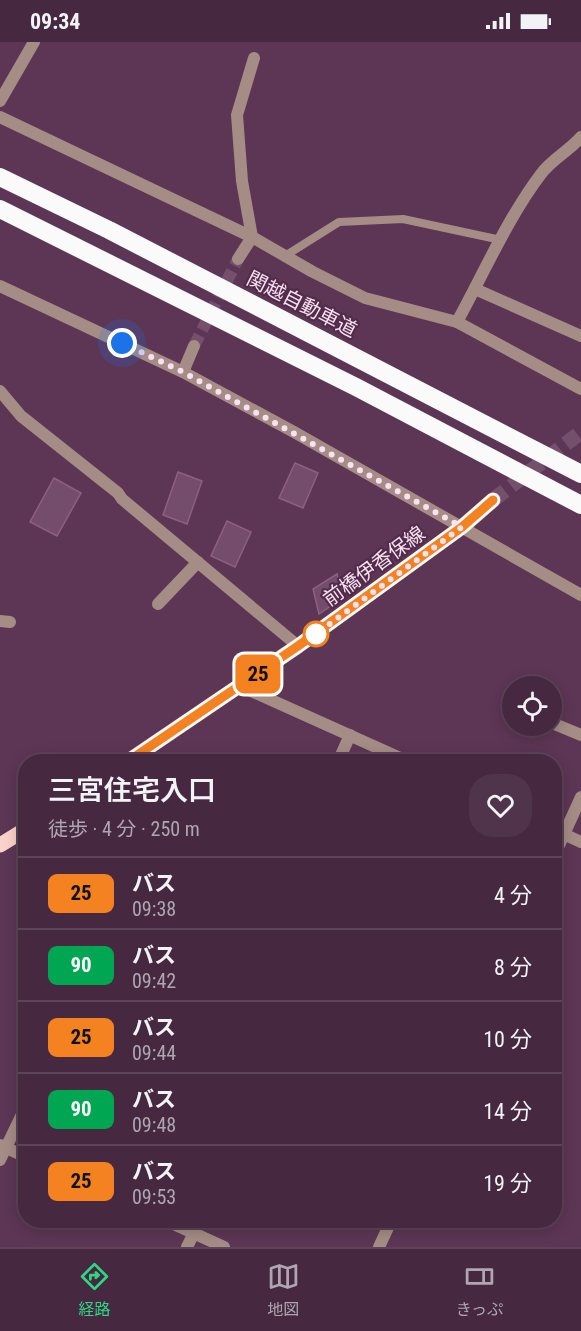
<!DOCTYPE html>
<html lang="ja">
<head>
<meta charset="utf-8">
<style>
	:root { --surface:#462840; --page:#50344b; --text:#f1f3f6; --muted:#b0a6b1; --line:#5e4459; --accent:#2ed883 }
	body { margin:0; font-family:"Roboto Condensed","Noto Sans JP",sans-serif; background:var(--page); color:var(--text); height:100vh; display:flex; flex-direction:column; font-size:22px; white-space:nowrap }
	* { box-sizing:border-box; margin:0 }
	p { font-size:20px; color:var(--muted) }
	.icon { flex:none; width:33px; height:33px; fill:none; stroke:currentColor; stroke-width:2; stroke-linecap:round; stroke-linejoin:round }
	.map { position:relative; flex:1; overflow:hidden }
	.drawer { position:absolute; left:18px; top:712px; width:544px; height:474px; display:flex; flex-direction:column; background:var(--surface); border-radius:24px; box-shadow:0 3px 15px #0003,0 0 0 2px var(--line) }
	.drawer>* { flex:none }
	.badge { padding:0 12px; border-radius:9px; font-size:21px; line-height:39px }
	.tools { position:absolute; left:502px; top:634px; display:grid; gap:12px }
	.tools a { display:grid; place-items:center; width:60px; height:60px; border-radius:50%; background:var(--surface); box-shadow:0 3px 15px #0003,0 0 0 2px var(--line); font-size:30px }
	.you { position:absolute; width:30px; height:30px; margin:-15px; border:4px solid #fff; border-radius:50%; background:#1a73e8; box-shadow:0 0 0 9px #1a73e833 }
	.map>.badge { position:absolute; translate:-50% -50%; box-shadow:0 0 0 3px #fff }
	.round { display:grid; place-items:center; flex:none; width:63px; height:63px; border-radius:24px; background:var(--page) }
	.head { display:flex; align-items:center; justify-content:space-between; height:102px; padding:0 30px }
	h1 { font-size:28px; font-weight:600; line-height:45px }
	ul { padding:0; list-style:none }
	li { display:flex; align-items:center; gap:18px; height:72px; padding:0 30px; border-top:2px solid var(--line) }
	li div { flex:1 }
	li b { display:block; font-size:22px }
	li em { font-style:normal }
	li .badge { min-width:66px; font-weight:700; text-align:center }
	.status { display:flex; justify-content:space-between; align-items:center; height:42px; padding:0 30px; background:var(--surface); direction:ltr }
	.status svg { height:16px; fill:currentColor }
	.tab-bar { display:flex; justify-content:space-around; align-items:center; height:84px; border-top:2px solid var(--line); background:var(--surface); font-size:16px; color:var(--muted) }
	.tab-bar a { display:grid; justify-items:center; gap:3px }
	.tab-bar .active { color:var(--accent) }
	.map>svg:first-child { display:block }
	.building { fill:#754d6c; stroke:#8b6181; stroke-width:1.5 }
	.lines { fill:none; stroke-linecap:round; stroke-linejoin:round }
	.minor-tunnel { stroke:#74506d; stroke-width:12; stroke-dasharray:12 6; stroke-linecap:butt }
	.primary-tunnel { stroke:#74506d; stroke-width:15; stroke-dasharray:15 8; stroke-linecap:butt }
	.service { stroke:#a58c85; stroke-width:8 }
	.minor { stroke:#a58c85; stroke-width:12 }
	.tertiary { stroke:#a58c85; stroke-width:12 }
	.primary { stroke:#fbd2c8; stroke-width:15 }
	.motorway { stroke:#fafafa; stroke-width:18 }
	.line-casing { stroke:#fff; stroke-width:14 }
	.line { stroke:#f58220; stroke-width:9 }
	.walk { stroke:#f9e0f2; stroke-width:6; stroke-dasharray:0 10.8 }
	.stop-dot { fill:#fff; stroke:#f58220; stroke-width:3 }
	.labels { text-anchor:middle; stroke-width:4.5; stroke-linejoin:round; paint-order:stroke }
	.street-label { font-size:20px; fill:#f9e0f2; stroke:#522c4a }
</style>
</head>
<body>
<div class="status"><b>09:34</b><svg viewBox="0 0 49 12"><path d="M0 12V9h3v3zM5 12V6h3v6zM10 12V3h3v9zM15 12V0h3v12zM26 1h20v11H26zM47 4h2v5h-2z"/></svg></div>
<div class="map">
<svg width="581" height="1205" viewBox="0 0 581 1205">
	<rect width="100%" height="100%" fill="#5d3655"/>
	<g class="building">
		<path d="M295,421l23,10 -15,35 -24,-10z"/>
		<path d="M178,430l24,9 -15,43 -24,-9z"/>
		<path d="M54,436l27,15 -24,43 -27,-14z"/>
		<path d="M227,479l24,11 -16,35 -24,-11z"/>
		<path d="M337,532l7,23 -25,17 -6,-25z"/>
	</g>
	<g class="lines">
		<path class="minor-tunnel" d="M194,304l44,-87"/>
		<path class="primary-tunnel" d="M493,458l88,-68"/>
		<path class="service" d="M285,214l54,-34 64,-3 98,21"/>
		<g class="minor">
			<path d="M0,59l34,-59"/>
			<path d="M0,75l252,120 61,35 52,26 92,24 124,67"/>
			<path d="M238,217l14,-22 -10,-56 -5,-66 17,-57"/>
			<path d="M0,244l183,86 111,60 287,163"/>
			<path d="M475,247l106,47"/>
			<path d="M457,280c27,-49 50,-103 84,-148 11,-15 28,-23 40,-37"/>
			<path d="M183,330l11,-26"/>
			<path d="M0,349l21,25 97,77 4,6 176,147"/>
			<path d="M158,562l40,-42"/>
			<path d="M0,579l10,1"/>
			<path d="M240,644l169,76"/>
			<path d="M552,681l29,12"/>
			<path d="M338,720l12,-27"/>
			<path d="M555,788l26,12"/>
			<path d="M555,812l26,-57"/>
			<path d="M0,1118l26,-54"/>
			<path d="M187,1205l7,-14"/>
			<path d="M379,1205l12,-26"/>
		</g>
		<g class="tertiary">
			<path d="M0,1103l26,12"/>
			<path d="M167,1179l57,26"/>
		</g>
		<g class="primary">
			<path d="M127,720l171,-116 164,-119 31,-27"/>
			<path d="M0,803l26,-16"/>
		</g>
		<g class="motorway">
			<path d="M0,135l109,53 472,244"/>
			<path d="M0,167l356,178 225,118"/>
		</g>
	</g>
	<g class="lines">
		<g class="line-casing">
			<path id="line" d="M127,720l171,-116 164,-119 31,-27"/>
		</g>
		<use href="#line" class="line"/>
		<path class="walk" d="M122,301l61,29 279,155 -146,107"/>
	</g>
	<circle class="stop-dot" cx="316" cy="592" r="12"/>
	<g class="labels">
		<g class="street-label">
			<text transform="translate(302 262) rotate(27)" y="7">関越自動車道</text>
			<text transform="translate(374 524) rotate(-36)" y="7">前橋伊香保線</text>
		</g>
	</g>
</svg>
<div class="tools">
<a><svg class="icon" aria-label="locate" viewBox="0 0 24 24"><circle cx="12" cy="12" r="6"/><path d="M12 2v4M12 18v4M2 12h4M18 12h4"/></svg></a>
</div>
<div class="you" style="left:122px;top:301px"></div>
<b class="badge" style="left:258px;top:632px;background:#f58220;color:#111">25</b>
<section class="drawer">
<div class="head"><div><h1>三宮住宅入口</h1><p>徒歩 · 4 分 · 250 m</p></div><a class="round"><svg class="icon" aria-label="heart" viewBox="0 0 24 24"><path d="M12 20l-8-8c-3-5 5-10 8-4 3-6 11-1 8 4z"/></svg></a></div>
<ul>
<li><span class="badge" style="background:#f58220;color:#111">25</span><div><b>バス</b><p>09:38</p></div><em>4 分</em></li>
<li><span class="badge" style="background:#00a651;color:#fff">90</span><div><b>バス</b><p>09:42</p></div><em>8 分</em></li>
<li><span class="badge" style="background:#f58220;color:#111">25</span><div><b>バス</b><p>09:44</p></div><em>10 分</em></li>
<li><span class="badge" style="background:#00a651;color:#fff">90</span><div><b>バス</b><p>09:48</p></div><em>14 分</em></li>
<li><span class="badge" style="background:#f58220;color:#111">25</span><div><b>バス</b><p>09:53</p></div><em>19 分</em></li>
</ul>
</section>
</div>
<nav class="tab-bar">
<a class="active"><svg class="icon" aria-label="directions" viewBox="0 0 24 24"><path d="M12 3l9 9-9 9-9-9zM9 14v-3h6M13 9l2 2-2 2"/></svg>経路</a>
<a><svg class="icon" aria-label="map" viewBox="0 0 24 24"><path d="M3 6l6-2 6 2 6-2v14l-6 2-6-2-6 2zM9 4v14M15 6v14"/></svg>地図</a>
<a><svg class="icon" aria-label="tickets" viewBox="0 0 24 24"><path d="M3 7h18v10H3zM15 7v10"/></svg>きっぷ</a>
</nav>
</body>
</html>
